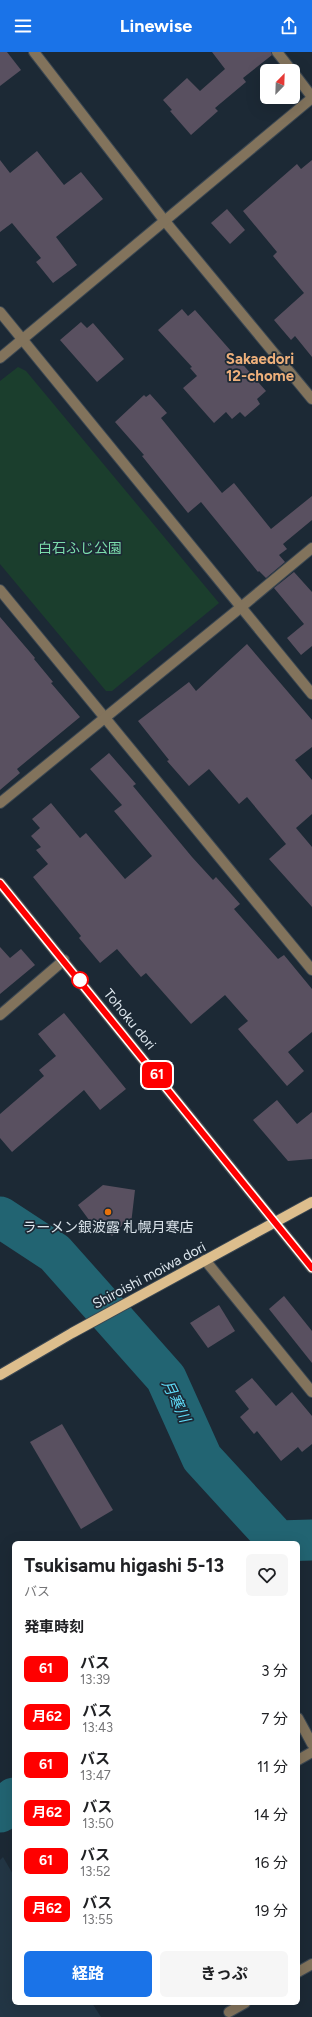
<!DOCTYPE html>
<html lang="ja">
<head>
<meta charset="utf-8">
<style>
	:root { --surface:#fff; --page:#f6f6f6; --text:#202124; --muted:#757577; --accent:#1a73e8 }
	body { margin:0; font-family:Figtree,"Noto Sans JP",sans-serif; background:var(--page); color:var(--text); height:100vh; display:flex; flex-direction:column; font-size:15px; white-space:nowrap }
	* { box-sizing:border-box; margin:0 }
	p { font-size:13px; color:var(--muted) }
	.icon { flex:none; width:22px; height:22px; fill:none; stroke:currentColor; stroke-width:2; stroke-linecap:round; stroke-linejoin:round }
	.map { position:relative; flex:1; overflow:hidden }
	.details { position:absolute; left:12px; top:1489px; width:288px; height:464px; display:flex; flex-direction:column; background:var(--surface); border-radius:6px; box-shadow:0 4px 16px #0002 }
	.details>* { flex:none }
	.badge { padding:0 8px; border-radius:6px; font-size:14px; line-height:26px }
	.needle { width:26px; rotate:23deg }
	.tools { position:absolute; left:260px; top:12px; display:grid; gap:8px }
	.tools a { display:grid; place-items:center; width:40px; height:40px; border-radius:6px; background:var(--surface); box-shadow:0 4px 16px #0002; font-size:20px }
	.map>.badge { position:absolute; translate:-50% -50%; box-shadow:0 0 0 2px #fff }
	h2 { padding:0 12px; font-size:15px; line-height:36px }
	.round { display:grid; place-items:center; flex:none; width:42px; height:42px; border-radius:6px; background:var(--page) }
	.head { display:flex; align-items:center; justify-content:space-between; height:68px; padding:0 12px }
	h1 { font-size:19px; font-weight:700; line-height:30px }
	.cta { display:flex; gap:8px; margin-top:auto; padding:8px 12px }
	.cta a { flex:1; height:46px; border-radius:6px; background:var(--accent); color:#fff; font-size:16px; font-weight:700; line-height:46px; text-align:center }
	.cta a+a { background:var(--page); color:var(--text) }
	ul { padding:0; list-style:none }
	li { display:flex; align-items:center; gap:12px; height:48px; padding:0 12px }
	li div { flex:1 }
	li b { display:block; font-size:15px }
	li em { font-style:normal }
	li .badge { min-width:44px; font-weight:700; text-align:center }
	header { display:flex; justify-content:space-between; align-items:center; height:52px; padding:0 12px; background:var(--accent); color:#fff; font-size:18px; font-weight:700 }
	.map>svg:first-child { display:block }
	.built { fill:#233645 }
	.green { fill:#1b3e2d }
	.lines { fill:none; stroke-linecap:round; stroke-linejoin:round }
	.river { stroke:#226472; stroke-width:41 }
	.building { fill:#595060 }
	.minor-casing { stroke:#3b4752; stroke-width:12 }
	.major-casing { stroke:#3b4752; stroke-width:12 }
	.minor { stroke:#82735c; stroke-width:10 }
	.major { stroke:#ddbe8d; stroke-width:10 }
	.line-casing { stroke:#fff; stroke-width:9 }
	.line { stroke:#f00; stroke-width:6 }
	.stop-dot { fill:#fff; stroke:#f00; stroke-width:2 }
	.food-dot { fill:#e8710a; stroke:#1c2935; stroke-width:1.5 }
	.labels { text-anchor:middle; stroke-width:3.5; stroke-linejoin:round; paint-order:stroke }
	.park-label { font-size:14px; fill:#7bdcab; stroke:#1c2935 }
	.street-label { font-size:14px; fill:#dce5ec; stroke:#1c2935 }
	.poi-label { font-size:14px; fill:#dce5ec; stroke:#1c2935 }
	.neighbourhood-label { font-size:15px; font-weight:bold; fill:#eeb07b; stroke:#1c2935 }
	.water-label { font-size:15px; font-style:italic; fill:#5fdbf7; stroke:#1c2935 }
</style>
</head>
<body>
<header><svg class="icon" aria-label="menu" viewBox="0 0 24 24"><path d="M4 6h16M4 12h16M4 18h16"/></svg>Linewise<svg class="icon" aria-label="share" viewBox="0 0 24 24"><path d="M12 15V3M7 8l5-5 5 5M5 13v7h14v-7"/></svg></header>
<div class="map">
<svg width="312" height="1965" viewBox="0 0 312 1965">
	<rect width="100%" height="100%" fill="#1c2935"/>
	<path class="built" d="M3,1805l11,19v127h78l9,14h-101v-157z"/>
	<path class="green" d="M18,315l8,4 193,232 -107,88h-6l-106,-127v-183z"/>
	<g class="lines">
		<g class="river">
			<path d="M0,1165l55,36 111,125 36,80 76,83 34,-1"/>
			<path d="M0,1760l14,-14"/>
		</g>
	</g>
	<g class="building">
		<path d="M0,0h7l14,18 -21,16z"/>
		<path d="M212,0h59l1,3 -29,23 3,4 -31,26 3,3 -27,24 -21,-24 2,-1 -9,-10 24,-22 13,13 25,-22z"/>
		<path d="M37,99l27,34 17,-13 22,27 -47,38 21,28 -24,18 -17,-21 5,-4 -29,-35 -12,9v-72l10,13z"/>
		<path d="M312,108v197l-17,-21 -4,4 -17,-20 30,-27 -31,-37 4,-4 -34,-41 54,-47 4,5z"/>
		<path d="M227,157l18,21 -15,14 -19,-21z"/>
		<path d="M182,257l6,7 7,-6 71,81 -9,8 3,5 -15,13 -5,-5 -8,7 -6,-7 -12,11 -31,-35 14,-12 -7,-8 2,-1 -34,-37z"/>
		<path d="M81,270l6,6 6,-5 31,36 -27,23 -37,-42z"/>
		<path d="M150,342l17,19 -6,5 61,75 12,-10 37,46 41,-33v24l-29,24 4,5 -8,6 6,7 -19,16 -7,-7 -1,1 -57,-70 -13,11 -46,-57 2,-1 -29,-33 29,-27 2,2z"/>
		<path d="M294,520l18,20v54l-11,9 -14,-17 17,-14 -30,-36z"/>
		<path d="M0,565l35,41 -1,1 19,23 -2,1 29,34 -63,52 3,4 -20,17z"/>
		<path d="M247,592l65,76v27l-17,13 17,20v34l-16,14 16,19v60l-43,-48 17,-15 -39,-47 -8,7 -30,-35 -20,17 -22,-25 2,-1 -31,-39 51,-39 7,9z"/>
		<path d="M109,701l27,31 -3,2 59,71 21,23 3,-3 24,27 -6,5 44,50 6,-4 28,34v43l-24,20 16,19 -17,15 -49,-57 10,-8 -23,-26 -34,29 -45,-51 -5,4 -24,-28 -17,14 -21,-25 2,-2 -48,-59 15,-13 -12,-14 5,-3 -10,-11 9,-8 -8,-9 19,-16 29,35 6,-5 39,46 27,-23 -38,-45 8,-6 -32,-36z"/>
		<path d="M0,895l10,11 11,-9 14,16 -35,29z"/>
		<path d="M64,961l62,76 -26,21 -16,-20 -72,62 -12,-14v-24l44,-38 -5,-6 17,-14 -18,-22z"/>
		<path d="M277,1048l20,24 15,-12v47l-24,2 -35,-41z"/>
		<path d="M103,1133l32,5 -4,34 -7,-1 -12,13 -16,-16 -4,4 -14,-19z"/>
		<path d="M284,1244l28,35v32l-43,-54z"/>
		<path d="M219,1253l16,26 -27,17 -18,-25z"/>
		<path d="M252,1326l24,28 16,-14 20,24v28l-10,8 -4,-5 -17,14 -24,-30 -3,3 -14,-17 9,-8 -14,-18z"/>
		<path d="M62,1372l51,86 -32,19 -51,-87z"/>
	</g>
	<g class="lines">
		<g class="minor-casing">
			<g id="minor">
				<path d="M34,0l130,168 148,179"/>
				<path d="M277,0l15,19"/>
				<path d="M293,20l19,25"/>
				<path d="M0,260l312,382"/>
				<path d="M0,306l312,-260"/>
				<path d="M0,538l312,380"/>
				<path d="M0,751l240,-195 72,-60"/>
				<path d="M0,831l312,385"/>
				<path d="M0,963l64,-55"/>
				<path d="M205,1208l107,132"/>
				<path d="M298,1666l14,26"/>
				<path d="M298,1708l14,-8"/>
				<path d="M298,1920l14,-8"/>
				<path d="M229,1960l16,-9"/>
			</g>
		</g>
		<g class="major-casing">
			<path id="major" d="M0,1323l72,-42 240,-131"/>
		</g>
		<use href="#minor" class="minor"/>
		<use href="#major" class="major"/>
	</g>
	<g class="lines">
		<g class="line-casing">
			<path id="line" d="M0,831l312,385"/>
		</g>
		<use href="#line" class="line"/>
	</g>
	<circle class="stop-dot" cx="80" cy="928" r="8"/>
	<circle class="food-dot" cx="108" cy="1160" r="4"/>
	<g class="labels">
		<g class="park-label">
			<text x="80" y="501">白石ふじ公園</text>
		</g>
		<g class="street-label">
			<text transform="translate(130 967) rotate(51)" y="5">Tohoku dori</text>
			<text transform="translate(149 1223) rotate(-28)" y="5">Shiroishi moiwa dori</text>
		</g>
		<g class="poi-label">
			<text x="108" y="1180">ラーメン銀波露 札幌月寒店</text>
		</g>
		<g class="neighbourhood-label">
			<text x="260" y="312">Sakaedori<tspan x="260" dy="17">12-chome</tspan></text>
		</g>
		<g class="water-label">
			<text transform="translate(176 1349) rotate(64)" y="5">月寒川</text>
		</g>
	</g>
</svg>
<div class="tools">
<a><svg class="needle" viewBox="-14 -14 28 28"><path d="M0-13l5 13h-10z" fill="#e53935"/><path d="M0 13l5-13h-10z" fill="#757577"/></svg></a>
</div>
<b class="badge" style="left:157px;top:1023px;background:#f00;color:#fff">61</b>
<section class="details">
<div class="head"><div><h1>Tsukisamu higashi 5-13</h1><p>バス</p></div><a class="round"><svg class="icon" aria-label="heart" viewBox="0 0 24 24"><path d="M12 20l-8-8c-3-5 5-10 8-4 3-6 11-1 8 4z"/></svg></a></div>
<h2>発車時刻</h2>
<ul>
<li><span class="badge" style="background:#f00;color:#fff">61</span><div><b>バス</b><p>13:39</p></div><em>3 分</em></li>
<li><span class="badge" style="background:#f00;color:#fff">月62</span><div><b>バス</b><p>13:43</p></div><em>7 分</em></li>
<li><span class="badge" style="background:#f00;color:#fff">61</span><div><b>バス</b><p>13:47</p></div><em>11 分</em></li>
<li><span class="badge" style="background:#f00;color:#fff">月62</span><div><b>バス</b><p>13:50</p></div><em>14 分</em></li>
<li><span class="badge" style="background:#f00;color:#fff">61</span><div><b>バス</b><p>13:52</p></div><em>16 分</em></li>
<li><span class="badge" style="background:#f00;color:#fff">月62</span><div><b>バス</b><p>13:55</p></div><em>19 分</em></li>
</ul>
<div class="cta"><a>経路</a><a>きっぷ</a></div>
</section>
</div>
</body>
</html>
